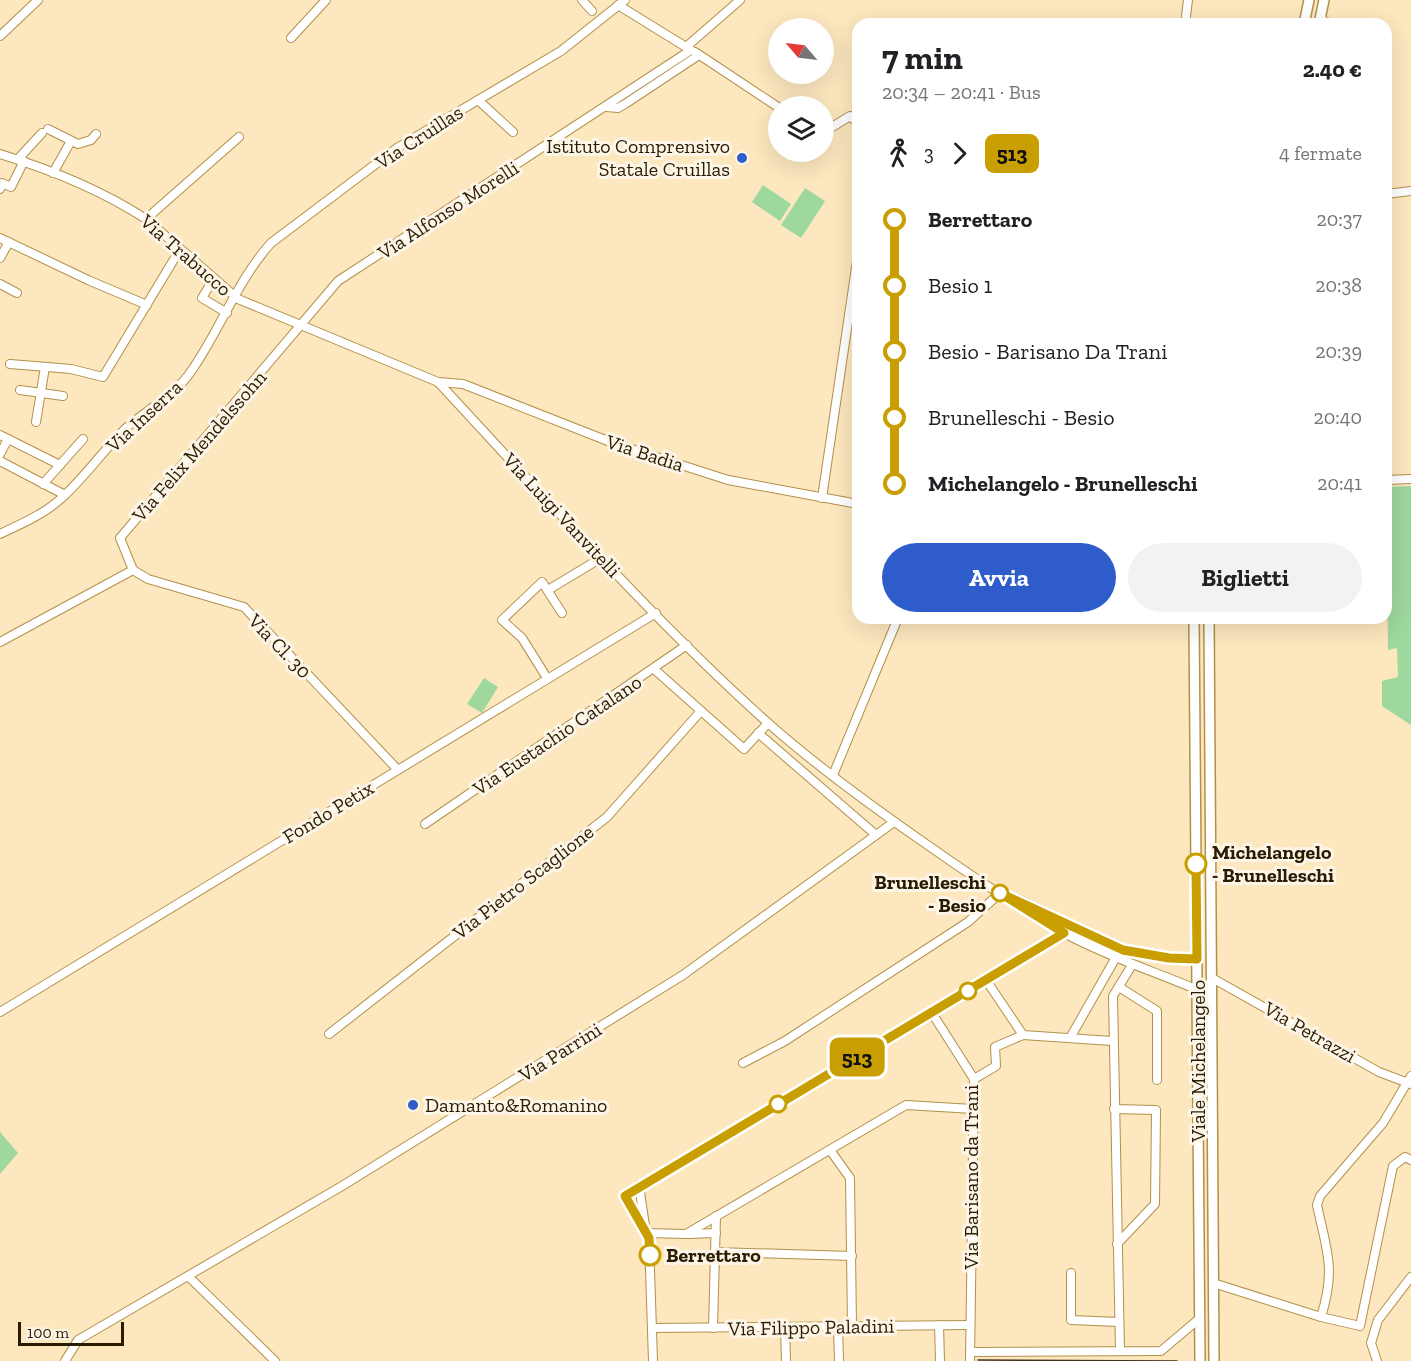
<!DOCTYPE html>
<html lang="it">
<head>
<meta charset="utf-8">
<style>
	:root { --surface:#fff; --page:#f2f2f2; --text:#202124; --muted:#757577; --accent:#2f5ccb }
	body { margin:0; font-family:"Zilla Slab",serif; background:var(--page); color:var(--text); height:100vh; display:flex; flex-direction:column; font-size:22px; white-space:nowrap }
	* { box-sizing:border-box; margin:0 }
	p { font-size:20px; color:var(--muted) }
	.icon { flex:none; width:33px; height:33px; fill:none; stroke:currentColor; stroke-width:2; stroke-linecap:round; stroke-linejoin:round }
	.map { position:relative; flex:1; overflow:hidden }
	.details { position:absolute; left:852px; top:18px; width:540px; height:606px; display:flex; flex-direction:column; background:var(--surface); border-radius:18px; box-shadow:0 6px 24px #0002 }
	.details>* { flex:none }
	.badge { padding:0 12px; border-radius:9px; font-size:21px; line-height:39px }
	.needle { width:39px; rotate:298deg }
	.tools { position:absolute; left:768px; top:18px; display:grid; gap:12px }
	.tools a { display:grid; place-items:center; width:66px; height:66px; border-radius:50%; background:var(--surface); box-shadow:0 6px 24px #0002; font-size:30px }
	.scale { position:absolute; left:18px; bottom:15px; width:106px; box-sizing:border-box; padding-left:6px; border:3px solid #291c00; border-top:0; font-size:16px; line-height:21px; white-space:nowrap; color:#291c00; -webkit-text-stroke:4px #fdf6e8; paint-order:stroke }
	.map>.badge { position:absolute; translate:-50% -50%; box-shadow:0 0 0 3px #fff }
	.legs { display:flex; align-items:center; gap:9px; height:66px; padding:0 30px; font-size:20px }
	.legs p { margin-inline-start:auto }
	.overview { display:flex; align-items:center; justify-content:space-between; height:102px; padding:0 30px }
	h1 { font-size:33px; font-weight:800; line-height:45px }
	.action { display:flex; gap:12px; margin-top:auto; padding:12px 30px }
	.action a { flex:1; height:69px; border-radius:36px; background:var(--accent); color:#fff; font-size:24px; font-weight:800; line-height:69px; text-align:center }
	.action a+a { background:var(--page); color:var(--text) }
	ul { padding:0 30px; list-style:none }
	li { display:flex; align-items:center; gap:21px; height:66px; font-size:22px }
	li i { display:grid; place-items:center; width:9px; height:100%; margin:0 8px; background:currentColor }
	li i::after { content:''; width:15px; height:15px; margin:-8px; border:4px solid; border-radius:50%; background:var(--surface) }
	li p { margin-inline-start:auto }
	li:first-child i { background:linear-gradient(#0000 50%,currentColor 0) }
	li:last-child i { background:linear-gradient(currentColor 50%,#0000 0) }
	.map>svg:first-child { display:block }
	.green { fill:#9ed89d }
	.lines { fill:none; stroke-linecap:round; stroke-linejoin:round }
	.minor-casing { stroke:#b2904a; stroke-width:10 }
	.tertiary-casing { stroke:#b2904a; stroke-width:12 }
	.minor { stroke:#fff; stroke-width:8 }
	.tertiary { stroke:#fff; stroke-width:9 }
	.tram { stroke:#433517; stroke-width:1.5 }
	.line-1-casing { stroke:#fff; stroke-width:14 }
	.line-1 { stroke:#c89e00; stroke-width:9 }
	.poi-dot { fill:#2f5ccb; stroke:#fdf6e8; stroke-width:2 }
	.stop-1-dot { fill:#fff; stroke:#c89e00; stroke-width:3 }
	.labels { text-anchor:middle; stroke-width:6; stroke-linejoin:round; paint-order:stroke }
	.street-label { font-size:20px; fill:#291c00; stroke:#fdf6e8 }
	.poi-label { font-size:20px; fill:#291c00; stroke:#fdf6e8; text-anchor:end }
	.stop-label { font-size:20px; font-weight:bold; fill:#291c00; stroke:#fdf6e8; text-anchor:start }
</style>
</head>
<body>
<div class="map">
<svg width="1411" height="1361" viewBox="0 0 1411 1361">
	<rect width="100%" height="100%" fill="#fce7be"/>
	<g class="green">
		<path d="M763,185l28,19 -11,17 -28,-19z"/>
		<path d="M805,188l20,13 -24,37 -20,-13z"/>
		<path d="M1411,486v239l-29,-19v-25l16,-4 -1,-29 -9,2 -2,-163z"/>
		<path d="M484,678l14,9 -16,26 -15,-9z"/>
		<path d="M0,1132l18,21 -18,21z"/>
	</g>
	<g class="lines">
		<g class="minor-casing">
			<g id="minor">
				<path d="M582,0l10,11"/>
				<path d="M618,5l68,42"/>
				<path d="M1321,19l9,5"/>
				<path d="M1185,24l3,-24"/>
				<path d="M0,36l38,-36"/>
				<path d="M291,38l35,-38"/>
				<path d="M690,49l-4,-2 54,-47"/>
				<path d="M695,52l83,55"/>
				<path d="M478,100l35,32"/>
				<path d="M606,107l12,1 7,-4 74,-49"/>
				<path d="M48,129l30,15 13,-4 5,-6"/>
				<path d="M824,132l26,-16 8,7"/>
				<path d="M0,154c49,15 103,37 146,65l92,80 200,83 25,2 150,59 115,37 130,24"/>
				<path d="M18,159l24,-26"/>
				<path d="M53,173l18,-32"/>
				<path d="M0,189l2,-6 9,4 13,-26"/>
				<path d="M1386,194l25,-3"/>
				<path d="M146,219l93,-82"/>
				<path d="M0,238l88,42 59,25"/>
				<path d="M0,258l9,-16"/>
				<path d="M213,280l-11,18 25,15"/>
				<path d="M0,284l17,9"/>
				<path d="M10,364l61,5 32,8 76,-126"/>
				<path d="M438,382c108,116 212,235 330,341 51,45 106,85 161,123 44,31 90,62 137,88 43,23 87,37 132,56"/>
				<path d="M20,390l43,6"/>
				<path d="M36,422l9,-55"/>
				<path d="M0,435l60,30"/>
				<path d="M0,454l8,-15"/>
				<path d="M0,461l65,34"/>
				<path d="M1386,480l25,-1"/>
				<path d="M43,484l40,-45"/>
				<path d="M822,498l36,-244"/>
				<path d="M0,534c23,-11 47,-21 66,-40 21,-20 38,-44 58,-64 23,-21 51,-34 68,-60 29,-42 45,-89 79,-127l126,-95 164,-97 64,-51"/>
				<path d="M133,570l-13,-32 218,-257 353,-231"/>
				<path d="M133,570l15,9 96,28 154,163"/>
				<path d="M548,590l53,-32"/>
				<path d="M0,642l133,-72"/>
				<path d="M654,669l90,80 24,-26"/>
				<path d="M547,678l-25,-40 -20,-18 40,-38 20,31"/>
				<path d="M758,733l118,102"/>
				<path d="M833,775l65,-157"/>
				<path d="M425,824l262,-179"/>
				<path d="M1018,899l105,51 46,8 28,1"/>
				<path d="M1212,978l167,94 32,12"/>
				<path d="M986,980l37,55 89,6"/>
				<path d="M1119,987l38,24v69"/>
				<path d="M0,1012l656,-399"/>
				<path d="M932,1013l42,66 -4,282"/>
				<path d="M329,1034l278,-217 93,-105"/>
				<path d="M1070,1038l45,-79"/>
				<path d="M743,1063l42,-22 183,-119 32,-29"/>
				<path d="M974,1079l22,-13 -1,-19 28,-12"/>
				<path d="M1114,1109l42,1 -1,94 -38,40"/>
				<path d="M830,1150l20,28 2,148"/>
				<path d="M639,1185l7,48 40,1 220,-129 67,4"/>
				<path d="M688,1234l28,-1"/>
				<path d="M715,1252l137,4"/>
				<path d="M1071,1273v47l48,2"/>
				<path d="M189,1277l86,84"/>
				<path d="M1213,1283l108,34 39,9 33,-160 12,-9 6,3"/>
				<path d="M1321,1317c15,-48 6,-65 -4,-112l3,-9 63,-73 28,-47"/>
				<path d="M939,1325l1,36"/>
				<path d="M785,1327l1,34"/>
				<path d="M838,1327l1,34"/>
				<path d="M652,1328l318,-3"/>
				<path d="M713,1328l3,-112"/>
				<path d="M1120,1351l-7,-355 19,-31"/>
				<path d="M970,1352l191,-1 39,-33"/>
				<path d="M65,1361l13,-21 264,-154 341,-211 211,-153"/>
				<path d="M653,1361l-4,-123 -24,-42 439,-263"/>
				<path d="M1377,1361l-6,-18 7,-23 33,-43"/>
			</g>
		</g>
		<g class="tertiary-casing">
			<g id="tertiary">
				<path d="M1304,24l5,-24"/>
				<path d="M1319,24l5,-24"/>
				<path d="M1194,618l6,743"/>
				<path d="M1209,618l5,743"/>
			</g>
		</g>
		<use href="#minor" class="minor"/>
		<use href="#tertiary" class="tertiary"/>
		<path class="tram" d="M978,1360l199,1"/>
	</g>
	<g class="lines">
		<g class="line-1-casing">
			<path id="line-1" d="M650,1255l-1,-17 -24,-42 439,-263 -64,-40 123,57 46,8 28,1 -1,-95"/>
		</g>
		<use href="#line-1" class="line-1"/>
	</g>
	<g class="poi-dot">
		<circle cx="742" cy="158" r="6"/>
		<circle cx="413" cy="1105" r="6"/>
	</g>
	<g class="stop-1-dot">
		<circle cx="1196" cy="864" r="10"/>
		<circle cx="1000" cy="893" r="8"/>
		<circle cx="968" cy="991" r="8"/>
		<circle cx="778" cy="1104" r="8"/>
		<circle cx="650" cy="1255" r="10"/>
	</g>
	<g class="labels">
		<g class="street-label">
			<text transform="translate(419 137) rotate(-33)" y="7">Via Cruillas</text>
			<text transform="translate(448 210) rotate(-33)" y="7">Via Alfonso Morelli</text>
			<text transform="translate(186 255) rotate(41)" y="7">Via Trabucco</text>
			<text transform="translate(144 416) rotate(-43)" y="7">Via Inserra</text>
			<text transform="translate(199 446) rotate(-49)" y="7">Via Felix Mendelssohn</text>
			<text transform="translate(645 453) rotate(18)" y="7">Via Badia</text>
			<text transform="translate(562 515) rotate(47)" y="7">Via Luigi Vanvitelli</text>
			<text transform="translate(280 646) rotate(46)" y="7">Via Cl. 30</text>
			<text transform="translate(557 735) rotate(-34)" y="7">Via Eustachio Catalano</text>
			<text transform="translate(328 812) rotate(-31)" y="7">Fondo Petix</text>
			<text transform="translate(523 882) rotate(-38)" y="7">Via Pietro Scaglione</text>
			<text transform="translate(1310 1032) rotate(30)" y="7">Via Petrazzi</text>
			<text transform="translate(560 1052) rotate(-32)" y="7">Via Parrini</text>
			<text transform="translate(1198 1061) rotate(-90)" y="7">Viale Michelangelo</text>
			<text transform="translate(971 1177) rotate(-90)" y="7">Via Barisano da Trani</text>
			<text transform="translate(811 1327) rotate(-1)" y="7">Via Filippo Paladini</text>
		</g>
		<g class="poi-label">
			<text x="730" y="153">Istituto Comprensivo<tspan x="730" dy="23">Statale Cruillas</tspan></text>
			<text x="425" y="1112" text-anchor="start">Damanto&amp;Romanino</text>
		</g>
		<g class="stop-label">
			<text x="1212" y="859">Michelangelo<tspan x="1212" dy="23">- Brunelleschi</tspan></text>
			<text x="986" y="889" text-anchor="end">Brunelleschi<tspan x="986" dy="23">- Besio</tspan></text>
			<text x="666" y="1262">Berrettaro</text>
		</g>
	</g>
</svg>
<div class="tools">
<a><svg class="needle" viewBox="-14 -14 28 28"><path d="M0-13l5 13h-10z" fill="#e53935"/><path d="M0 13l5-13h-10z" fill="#757577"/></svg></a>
<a><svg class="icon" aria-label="layers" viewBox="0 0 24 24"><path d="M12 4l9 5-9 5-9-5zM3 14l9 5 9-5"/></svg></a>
</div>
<div class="scale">100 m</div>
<b class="badge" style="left:857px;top:1057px;background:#c89e00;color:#111">513</b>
<section class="details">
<div class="overview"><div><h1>7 min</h1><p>20:34 – 20:41 · Bus</p></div><b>2.40 €</b></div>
<div class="legs"><svg class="icon" aria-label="walk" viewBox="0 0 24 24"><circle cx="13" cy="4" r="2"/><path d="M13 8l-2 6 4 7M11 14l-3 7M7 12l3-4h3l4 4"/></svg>3<svg class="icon" aria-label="forward" viewBox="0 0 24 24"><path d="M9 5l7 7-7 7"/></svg><b class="badge" style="background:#c89e00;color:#111">513</b><p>4 fermate</p></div>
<ul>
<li><i style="color:#c89e00"></i><b>Berrettaro</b><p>20:37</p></li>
<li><i style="color:#c89e00"></i><span>Besio 1</span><p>20:38</p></li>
<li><i style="color:#c89e00"></i><span>Besio - Barisano Da Trani</span><p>20:39</p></li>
<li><i style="color:#c89e00"></i><span>Brunelleschi - Besio</span><p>20:40</p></li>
<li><i style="color:#c89e00"></i><b>Michelangelo - Brunelleschi</b><p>20:41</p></li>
</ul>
<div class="action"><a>Avvia</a><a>Biglietti</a></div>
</section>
</div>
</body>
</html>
